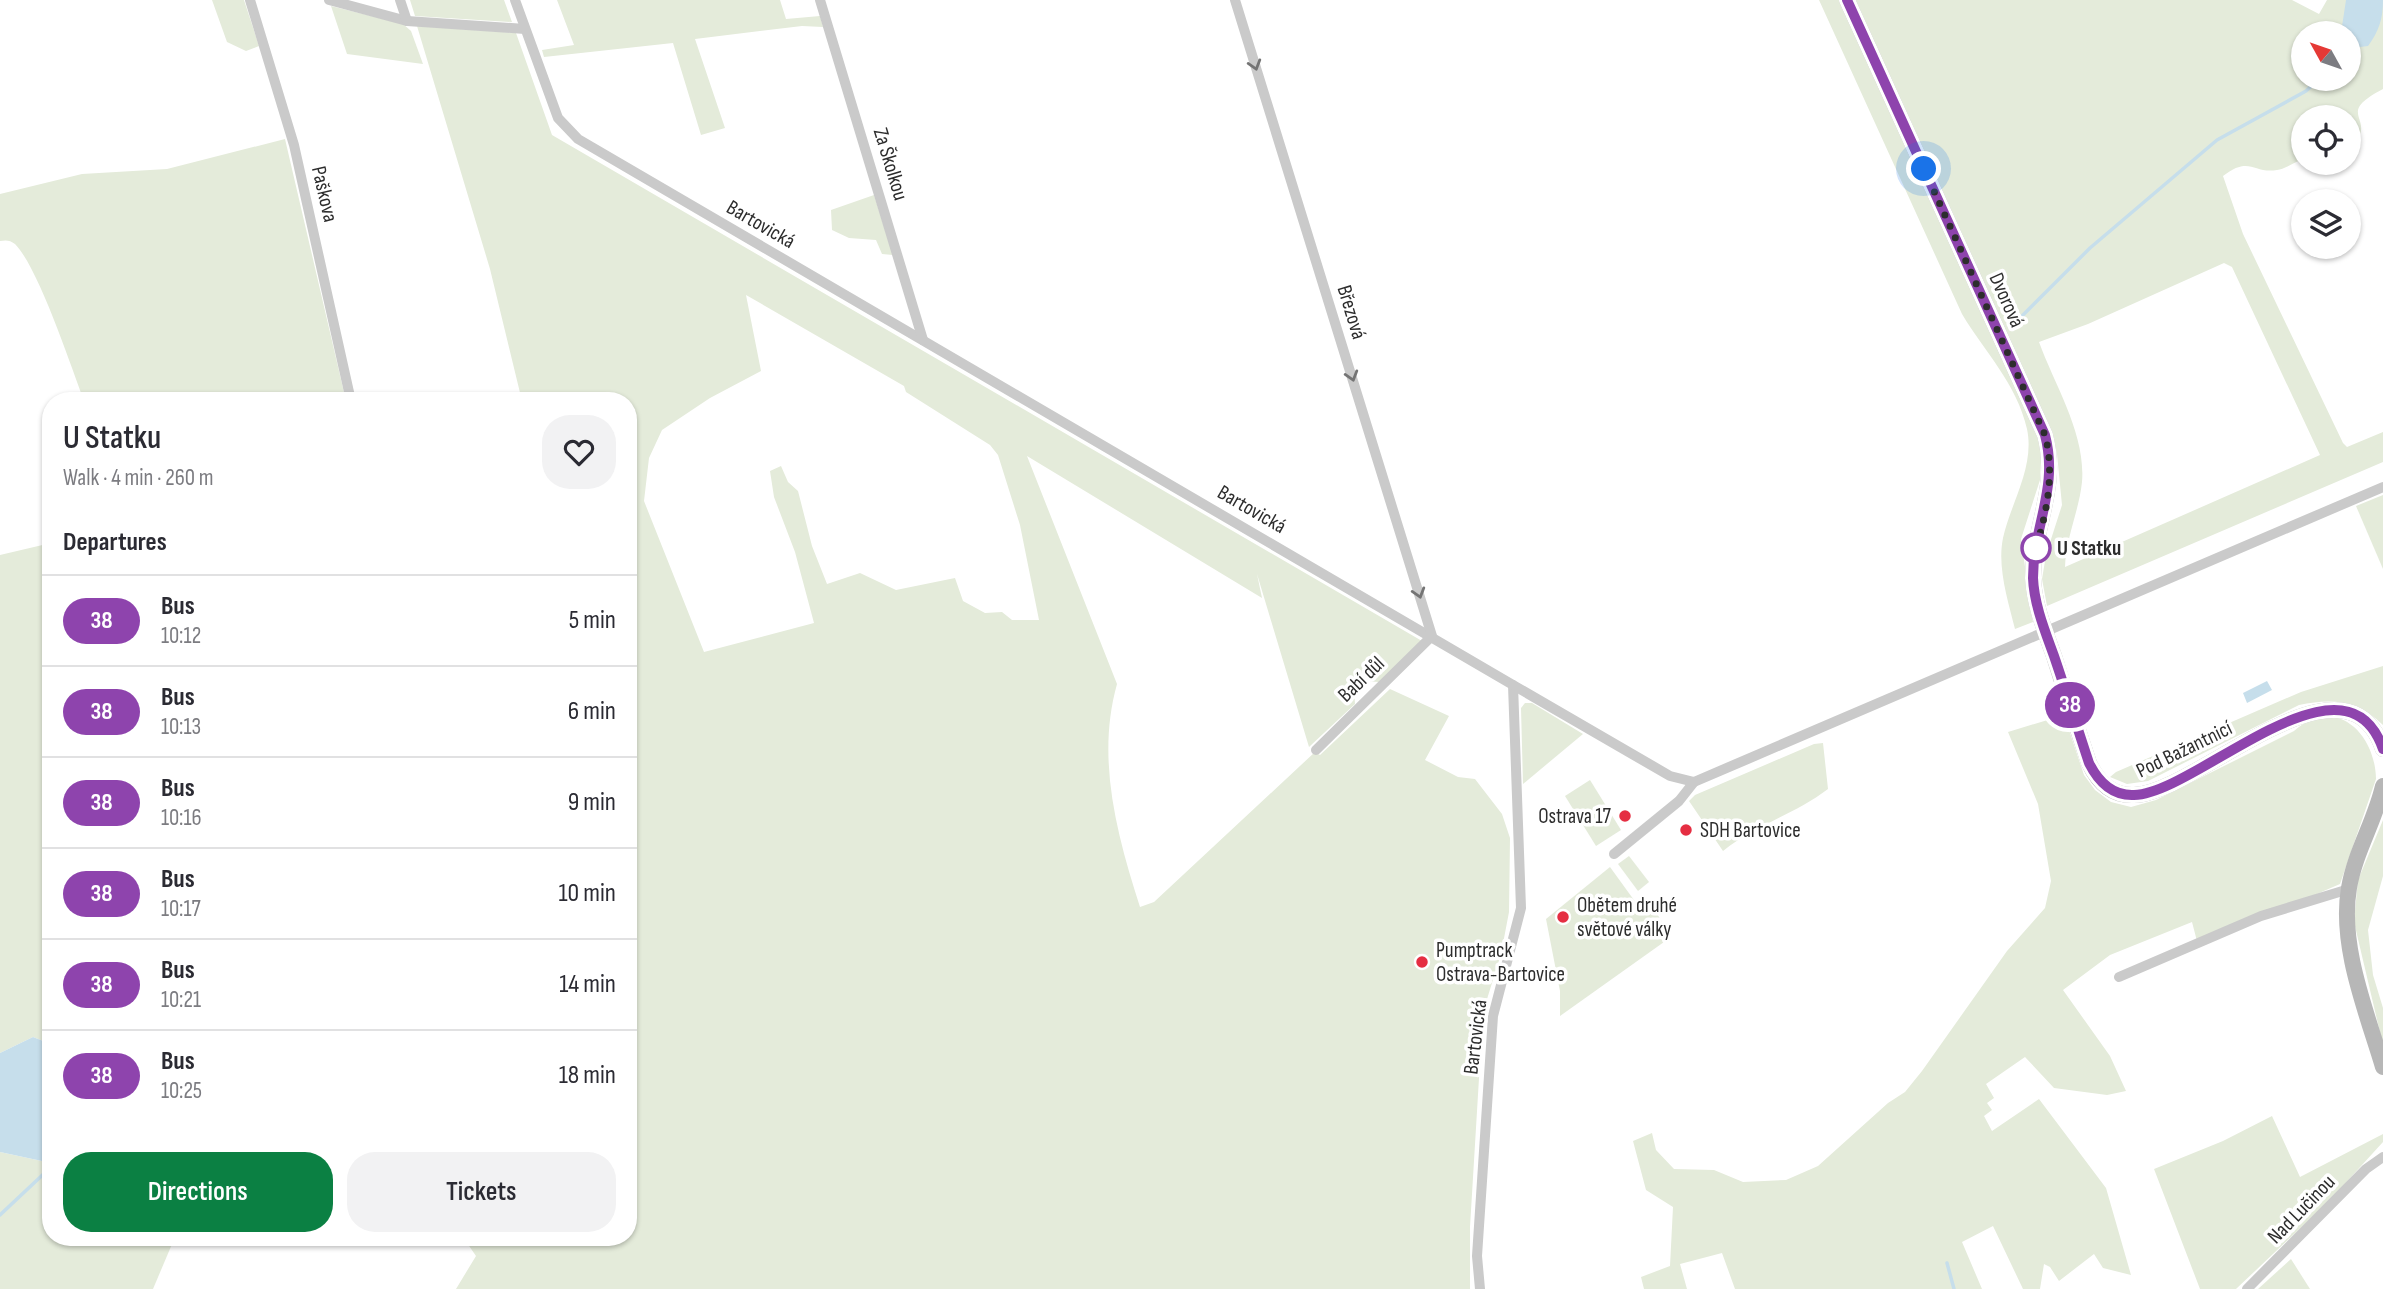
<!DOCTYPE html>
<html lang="en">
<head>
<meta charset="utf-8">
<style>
	:root { --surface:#fff; --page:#f2f2f3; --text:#2b2b33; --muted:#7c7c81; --line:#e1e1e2; --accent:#0b8043 }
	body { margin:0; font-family:"Sofia Sans Condensed",sans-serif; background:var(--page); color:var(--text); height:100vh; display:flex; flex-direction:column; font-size:26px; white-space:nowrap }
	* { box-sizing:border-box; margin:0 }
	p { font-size:23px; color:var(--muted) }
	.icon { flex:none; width:38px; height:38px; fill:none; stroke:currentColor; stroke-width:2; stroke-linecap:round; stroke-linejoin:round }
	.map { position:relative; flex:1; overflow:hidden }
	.sheet { position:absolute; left:42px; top:392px; width:595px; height:854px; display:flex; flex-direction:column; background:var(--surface); border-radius:28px; box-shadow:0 2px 5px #0004 }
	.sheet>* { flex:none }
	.badge { padding:0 14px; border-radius:23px; font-size:24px; line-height:46px }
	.needle { width:46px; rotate:310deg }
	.tools { position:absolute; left:2291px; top:21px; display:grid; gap:14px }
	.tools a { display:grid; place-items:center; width:70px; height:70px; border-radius:50%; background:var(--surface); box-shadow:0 2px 5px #0004; font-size:35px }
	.you { position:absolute; width:35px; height:35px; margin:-18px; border:5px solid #fff; border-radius:50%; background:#1a73e8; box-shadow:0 0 0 10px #1a73e833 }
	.map>.badge { position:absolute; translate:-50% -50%; box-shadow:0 0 0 4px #fff }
	h2 { padding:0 21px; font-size:26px; line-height:63px }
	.round { display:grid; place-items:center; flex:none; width:74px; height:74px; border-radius:28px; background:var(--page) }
	.overview { display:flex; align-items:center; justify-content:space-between; height:119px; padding:0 21px }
	h1 { font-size:33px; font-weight:600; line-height:52px }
	.cta { display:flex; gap:14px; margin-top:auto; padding:14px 21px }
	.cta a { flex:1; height:80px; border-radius:28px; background:var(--accent); color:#fff; font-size:28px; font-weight:600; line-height:80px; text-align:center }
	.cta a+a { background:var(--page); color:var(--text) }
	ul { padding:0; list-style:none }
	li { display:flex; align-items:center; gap:21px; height:91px; padding:0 21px; border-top:2px solid var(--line) }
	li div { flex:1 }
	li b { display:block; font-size:26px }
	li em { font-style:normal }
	li .badge { min-width:77px; font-weight:700; text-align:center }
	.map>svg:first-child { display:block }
	.green { fill:#e4ebda; fill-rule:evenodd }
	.water { fill:#c6deeb }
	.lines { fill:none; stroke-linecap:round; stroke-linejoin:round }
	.stream { stroke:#c6deeb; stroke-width:3.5 }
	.street { stroke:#cacaca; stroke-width:10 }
	.secondary { stroke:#b7b7b7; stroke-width:16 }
	.oneway { stroke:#747474 }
	.line-casing { stroke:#fff; stroke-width:16 }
	.line { stroke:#8e44ad; stroke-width:10 }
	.walk { stroke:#2d2d2d; stroke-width:7; stroke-dasharray:0 12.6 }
	.stop-dot { fill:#fff; stroke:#8e44ad; stroke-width:3.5 }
	.poi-dot { fill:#e52e42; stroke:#fff; stroke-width:2.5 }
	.labels { text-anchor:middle; stroke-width:7; stroke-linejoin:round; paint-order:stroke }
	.street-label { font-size:21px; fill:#2d2d2d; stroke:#fff }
	.stop-label { font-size:21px; font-weight:bold; fill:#2d2d2d; stroke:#fff; text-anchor:start }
	.poi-label { font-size:21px; fill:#2d2d2d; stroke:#fff; text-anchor:start }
</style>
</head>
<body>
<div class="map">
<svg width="2383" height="1289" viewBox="0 0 2383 1289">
	<rect width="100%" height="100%" fill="#fff"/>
	<g class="green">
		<path d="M212,0h32l15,46 -13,5 -19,-9z"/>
		<path d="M410,0h94l8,22 -97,-6z"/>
		<path d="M557,0h223l6,19 34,-3 3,11 -21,-1 -107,13 30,89 -24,7 -28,-92 -129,14 -2,-7 32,-5z"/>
		<path d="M1819,0h21l202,445 -2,35 -19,59 12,83 -18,7c-7,-28 -18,-62 -12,-91 8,-36 32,-71 24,-109 -10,-45 -43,-78 -65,-115z"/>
		<path d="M1855,0h437l27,14 8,-14h56v89c-46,24 -12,27 -25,50l-9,4 -1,-26h-45v42c-8,3 -18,10 -26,11 -24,4 -27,-15 -54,6l20,58 100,209 4,4 36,-15v30l-336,144 -5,-27 4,-24 16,-50 -5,-51 -6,-24zM2303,33h45v46h-45zM2224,263l8,4 88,188 -255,112c1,-30 14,-56 17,-85 4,-48 -27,-96 -43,-140l49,-18z"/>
		<path d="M331,6l72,18 8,7 12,33 -76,-10z"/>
		<path d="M417,26l99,7 36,102 870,506 -43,41 -16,-1 -9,9 1,14 -46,43 -52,-173 5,24 -235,-142 90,228c-21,75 0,151 23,223l14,-5 161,-150 5,3 70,-66 59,27 -24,44 33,17 17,2 27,35 8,24 -1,74 -8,42 -18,58 -13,215v62h-1014l20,-33 -13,-19h165v-836h-106l-32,-132zM746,295l158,91 2,6 84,53 8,10 22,70 19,95h-27l-10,-8 -17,1 -22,-12 -8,-23 -59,12 -36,-17 -33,11 -15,-38 -14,-55 -10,-9 -7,-16 -11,5 4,26 21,55 19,71 -110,29 -60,-151 5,-43 13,-28 48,-32 51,-27z"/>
		<path d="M285,139l61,262h-262c-13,-35 -46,-134 -69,-157 -5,-4 -9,-4 -15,-3v-47l82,-20 85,-5z"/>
		<path d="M874,195l19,60 -11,-1 -6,-14 -27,-2 -17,-8 -1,-20z"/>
		<path d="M2383,495v74l-27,-63z"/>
		<path d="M51,543v501l-18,-7 -33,16v-498z"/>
		<path d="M2383,666v59c-26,-25 -50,-27 -84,-20l-151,76 -21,3 -17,-7 6,-5 185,-80z"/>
		<path d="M1525,703h7l51,31 -60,50 -2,-76z"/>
		<path d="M2064,715l20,60 11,15 16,12 20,5 25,-7 138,-69c40,-36 81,0 82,48l-36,105 -142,61 -6,-23 -82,33 -47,35 47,66 16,35 -19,4 -53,-7 -29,-31 -39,27 8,14 -7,5 5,7 -8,6 8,15 47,-32 67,89 25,87 -28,-7 -9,-14 -35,27 -9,-14 -6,-3 -4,25h-17l-30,-63 -31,16 20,47h-247l-13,-36 -42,11 7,25h-43l-3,-12 29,-11 3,-59 -27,-17 -13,-49 19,-8 4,17 18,19 40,1 29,12 43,-2 32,-14 70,-63 17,-11 17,-21 85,-120 38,-43 6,-27 -13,-77 -30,-72z"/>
		<path d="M1823,743l5,46c-33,25 -72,36 -105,62l-34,-50 6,-6 119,-51z"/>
		<path d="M1590,780l31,50 -25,16 -31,-50z"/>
		<path d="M2383,820v56l-15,54 5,45 10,33v37l-29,-123 4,-42z"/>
		<path d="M1629,856l20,26 -11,9 -20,-27z"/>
		<path d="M1610,867l29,40 11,-5 21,35 -111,79v-25l-14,-72z"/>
		<path d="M2272,1116l28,61 83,-43v8l-53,58 -94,89h-36l-46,-120 69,-28z"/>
		<path d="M0,1152l51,11v74h124l-22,52h-153z"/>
		<path d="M2291,1259l19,30h-52z"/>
	</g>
	<g class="water">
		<path d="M2346,0h37c0,19 -4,31 -15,46l-16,2 -3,-2 -1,-13h-7z"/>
		<path d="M2267,681l5,9 -25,13 -4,-10z"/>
		<path d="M33,1037l18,7v119l-51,-11v-99z"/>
	</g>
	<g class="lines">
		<g class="stream">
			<path d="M2015,323l75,-75 127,-108 89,-49 13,-12"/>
			<path d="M0,1215l51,-48"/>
			<path d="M1947,1263l7,26"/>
		</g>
		<g class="street">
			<path d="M250,0l44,145 57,256"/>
			<path d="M329,0l78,21 118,8"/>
			<path d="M400,0l7,21"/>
			<path d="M515,0l43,118 20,21 935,546 8,223 -28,108 -16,240 3,33"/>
			<path d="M820,0l103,340"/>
			<path d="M1235,0l197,636 -116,114"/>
			<path d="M1513,685l157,91 24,6 689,-295"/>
			<path d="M1614,854l65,-53 15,-19"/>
			<path d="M2119,977l142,-61 88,-27"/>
			<path d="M2247,1289l119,-120 17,-12"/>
		</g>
		<g class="secondary">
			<path d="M1847,0l198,435c14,53 -12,91 -12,143 1,26 12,53 21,78 11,35 23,71 35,107 9,19 23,33 45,32 62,-1 211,-155 249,-46"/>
			<path d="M2383,786c-8,35 -28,66 -34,102 -10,58 18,125 34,179"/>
		</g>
	</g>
	<defs><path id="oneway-chevron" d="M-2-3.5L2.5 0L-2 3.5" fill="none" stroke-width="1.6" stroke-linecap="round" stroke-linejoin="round" transform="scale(1.75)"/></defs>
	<g class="oneway">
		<use href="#oneway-chevron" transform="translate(1255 65) rotate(73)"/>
		<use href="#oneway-chevron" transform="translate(1352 376) rotate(73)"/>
		<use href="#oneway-chevron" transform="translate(1419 593) rotate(73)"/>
	</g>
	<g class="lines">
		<g class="line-casing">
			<path id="line" d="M1847,0l198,435c14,53 -12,91 -12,143 1,26 12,53 21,78 12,35 23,71 35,107 9,18 23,33 45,32 62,-1 211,-155 249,-46"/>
		</g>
		<use href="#line" class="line"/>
		<path class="walk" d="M1924,169l121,266c10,38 2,76 -9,113"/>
	</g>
	<circle class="stop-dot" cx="2036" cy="548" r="14"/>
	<g class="poi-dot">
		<circle cx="1625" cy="816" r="7"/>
		<circle cx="1686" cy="830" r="7"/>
		<circle cx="1563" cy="917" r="7"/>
		<circle cx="1422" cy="962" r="7"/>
	</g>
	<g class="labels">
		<g class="street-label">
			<text transform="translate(891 164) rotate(73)" y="7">Za Školkou</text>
			<text transform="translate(325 194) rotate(77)" y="7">Paškova</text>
			<text transform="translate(761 224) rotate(30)" y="7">Bartovická</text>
			<text transform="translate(2007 300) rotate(66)" y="7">Dvorová</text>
			<text transform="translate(1352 312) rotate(73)" y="7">Březová</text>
			<text transform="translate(1252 509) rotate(30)" y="7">Bartovická</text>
			<text transform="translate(1361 679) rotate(-44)" y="7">Babí důl</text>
			<text transform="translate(2184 749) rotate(-26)" y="7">Pod Bažantnicí</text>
			<text transform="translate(1475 1037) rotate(-83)" y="7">Bartovická</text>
			<text transform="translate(2301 1209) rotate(-46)" y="7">Nad Lučinou</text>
		</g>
		<g class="stop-label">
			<text x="2057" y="555">U Statku</text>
		</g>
		<g class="poi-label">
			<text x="1611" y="823" text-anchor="end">Ostrava 17</text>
			<text x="1700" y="837">SDH Bartovice</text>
			<text x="1577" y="912">Obětem druhé<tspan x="1577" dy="24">světové války</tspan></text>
			<text x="1436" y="957">Pumptrack<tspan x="1436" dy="24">Ostrava-Bartovice</tspan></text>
		</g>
	</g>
</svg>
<div class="tools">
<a><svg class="needle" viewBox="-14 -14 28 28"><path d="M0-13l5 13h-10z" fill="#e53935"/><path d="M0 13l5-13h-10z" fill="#7c7c81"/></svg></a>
<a><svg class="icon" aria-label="locate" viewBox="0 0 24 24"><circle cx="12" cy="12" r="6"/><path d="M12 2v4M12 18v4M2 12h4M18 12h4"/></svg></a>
<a><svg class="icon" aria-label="layers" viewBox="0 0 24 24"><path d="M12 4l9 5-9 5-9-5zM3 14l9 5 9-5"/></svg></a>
</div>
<div class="you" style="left:1924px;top:169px"></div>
<b class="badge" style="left:2070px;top:705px;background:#8e44ad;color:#fff">38</b>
<section class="sheet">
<div class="overview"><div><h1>U Statku</h1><p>Walk · 4 min · 260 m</p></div><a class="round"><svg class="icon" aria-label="heart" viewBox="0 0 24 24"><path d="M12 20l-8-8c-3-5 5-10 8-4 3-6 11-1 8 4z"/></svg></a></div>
<h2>Departures</h2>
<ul>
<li><span class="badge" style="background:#8e44ad;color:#fff">38</span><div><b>Bus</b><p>10:12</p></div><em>5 min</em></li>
<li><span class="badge" style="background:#8e44ad;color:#fff">38</span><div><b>Bus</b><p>10:13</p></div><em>6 min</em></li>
<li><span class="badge" style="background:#8e44ad;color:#fff">38</span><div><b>Bus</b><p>10:16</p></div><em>9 min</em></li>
<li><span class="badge" style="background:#8e44ad;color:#fff">38</span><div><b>Bus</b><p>10:17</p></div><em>10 min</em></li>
<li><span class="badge" style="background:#8e44ad;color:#fff">38</span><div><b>Bus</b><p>10:21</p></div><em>14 min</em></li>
<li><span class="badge" style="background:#8e44ad;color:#fff">38</span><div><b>Bus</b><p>10:25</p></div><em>18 min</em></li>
</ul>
<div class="cta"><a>Directions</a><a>Tickets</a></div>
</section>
</div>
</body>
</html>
